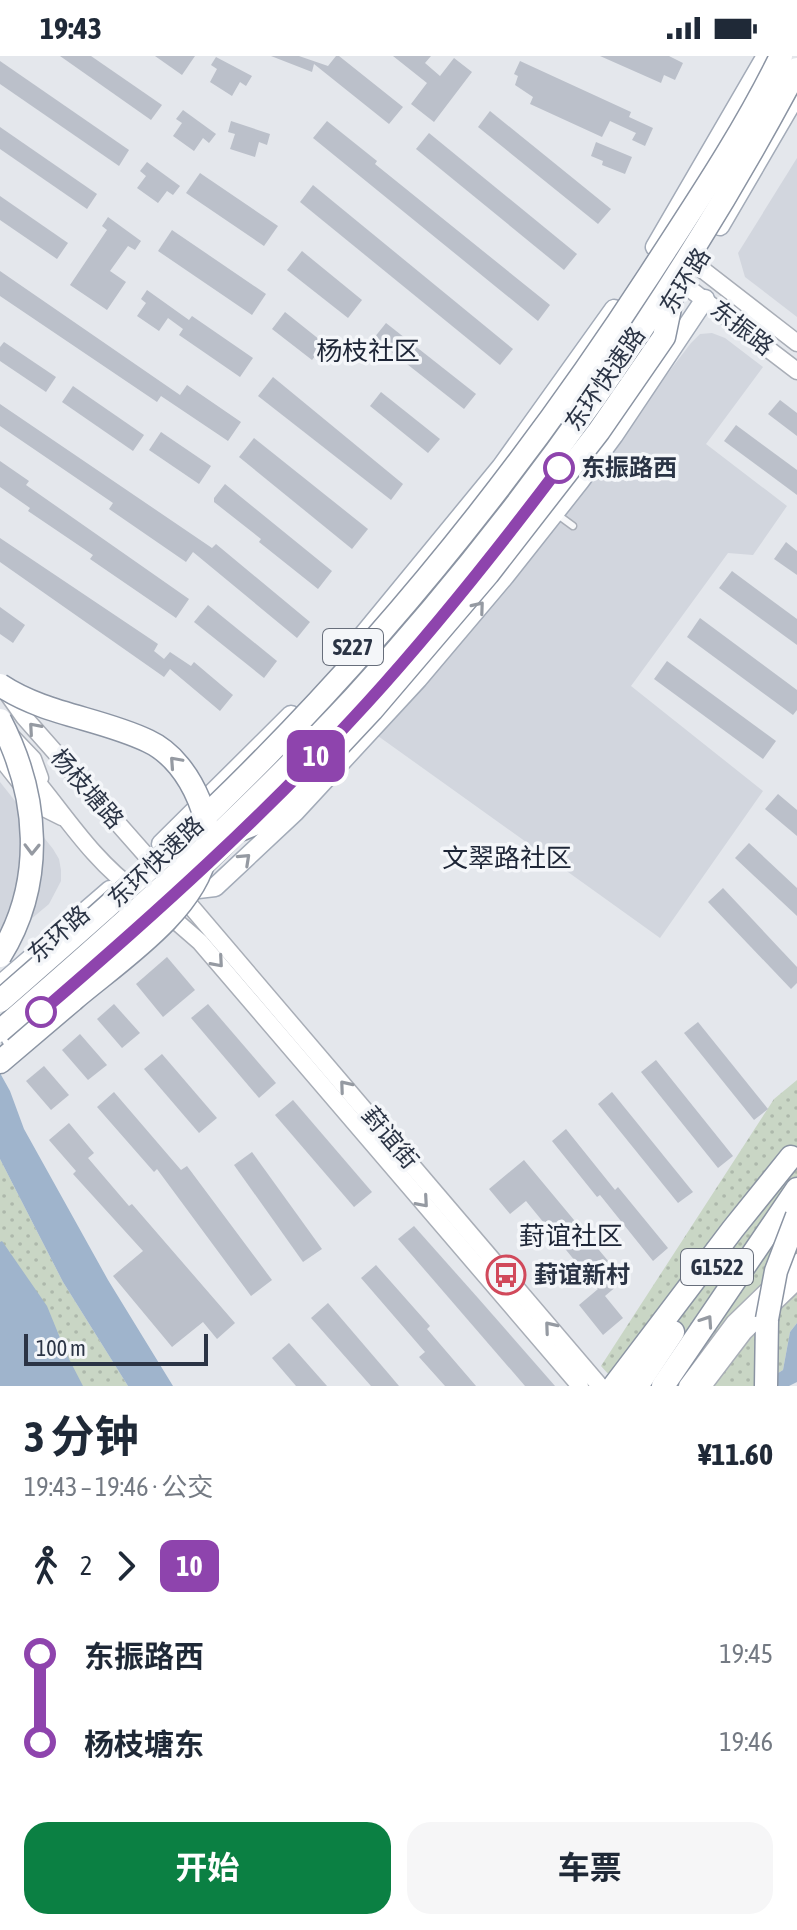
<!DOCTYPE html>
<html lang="zh">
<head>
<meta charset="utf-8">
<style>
	:root { --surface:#fff; --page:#f6f6f7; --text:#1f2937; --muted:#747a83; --accent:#0b8043 }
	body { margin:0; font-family:"Asap Condensed","Noto Sans SC",sans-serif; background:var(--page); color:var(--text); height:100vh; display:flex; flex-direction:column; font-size:30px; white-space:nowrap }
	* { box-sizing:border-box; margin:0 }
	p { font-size:26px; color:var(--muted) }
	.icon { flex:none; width:44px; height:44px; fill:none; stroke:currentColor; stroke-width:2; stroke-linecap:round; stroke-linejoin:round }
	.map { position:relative; height:1330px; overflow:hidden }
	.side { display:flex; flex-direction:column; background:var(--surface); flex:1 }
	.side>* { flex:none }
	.badge { padding:0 16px; border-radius:12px; font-size:28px; line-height:52px }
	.scale { position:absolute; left:24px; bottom:20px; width:184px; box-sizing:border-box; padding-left:8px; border:4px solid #2b3445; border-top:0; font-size:22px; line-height:28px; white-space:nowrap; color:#2b3445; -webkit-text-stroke:6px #f4f6f9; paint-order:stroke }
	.map>.badge { position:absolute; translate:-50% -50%; box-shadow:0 0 0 4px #fff }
	.legs { display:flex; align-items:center; gap:12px; height:88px; padding:0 24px; font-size:26px }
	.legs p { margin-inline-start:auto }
	.headline { display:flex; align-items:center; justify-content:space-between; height:136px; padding:0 24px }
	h1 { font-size:44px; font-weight:700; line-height:60px }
	.button { display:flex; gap:16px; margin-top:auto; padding:16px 24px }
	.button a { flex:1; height:92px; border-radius:24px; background:var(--accent); color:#fff; font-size:32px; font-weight:700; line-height:92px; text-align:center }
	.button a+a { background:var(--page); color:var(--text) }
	ul { padding:0 24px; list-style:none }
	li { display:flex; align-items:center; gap:28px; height:88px; font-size:30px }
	li i { display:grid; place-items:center; width:12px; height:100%; margin:0 10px; background:currentColor }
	li i::after { content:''; width:20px; height:20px; margin:-10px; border:6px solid; border-radius:50%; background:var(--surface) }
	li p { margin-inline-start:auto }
	li:first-child i { background:linear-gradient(#0000 50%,currentColor 0) }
	li:last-child i { background:linear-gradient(currentColor 50%,#0000 0) }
	.status { display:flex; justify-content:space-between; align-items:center; height:56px; padding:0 40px; background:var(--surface); direction:ltr }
	.status svg { height:22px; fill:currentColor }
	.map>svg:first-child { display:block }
	.built { fill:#d2d6de }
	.green { fill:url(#green-dots) }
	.water { fill:#9fb4cc }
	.building { fill:#bbc0ca }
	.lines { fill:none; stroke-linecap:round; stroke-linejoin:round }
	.lane-casing { stroke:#a9aeb7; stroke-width:9 }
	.secondary-casing { stroke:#a9aeb7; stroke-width:19 }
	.primary-casing { stroke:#a3abb8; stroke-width:21 }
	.highway-casing { stroke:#8b94a3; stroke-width:25 }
	.lane { stroke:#f7f8fa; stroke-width:6 }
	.secondary { stroke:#fff; stroke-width:16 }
	.primary { stroke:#fff; stroke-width:18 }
	.highway { stroke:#fff; stroke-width:22 }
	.highway-bridge-casing { stroke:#8b94a3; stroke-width:25; stroke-linecap:butt }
	.highway-bridge { stroke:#fff; stroke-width:22 }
	.oneway { stroke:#959aa2 }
	.line-1-casing { stroke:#fff; stroke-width:18 }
	.line-1 { stroke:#8e44ad; stroke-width:12 }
	.stop-1-dot { fill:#fff; stroke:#8e44ad; stroke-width:4 }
	.labels { text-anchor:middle; stroke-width:7; stroke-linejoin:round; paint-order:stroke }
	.shield { fill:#f4f6f9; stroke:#676e7b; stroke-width:2 }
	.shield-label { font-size:22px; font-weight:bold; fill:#2b3445 }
	.street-label { font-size:24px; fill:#2b3445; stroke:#f4f6f9 }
	.stop-label { font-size:24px; font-weight:bold; fill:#2b3445; stroke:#f4f6f9; text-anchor:start }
	.poi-label { font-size:24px; font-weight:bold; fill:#2b3445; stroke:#f4f6f9; text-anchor:start }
	.neighbourhood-label { font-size:26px; fill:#1d2536; stroke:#f4f6f9 }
</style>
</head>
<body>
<div class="status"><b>19:43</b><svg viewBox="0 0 49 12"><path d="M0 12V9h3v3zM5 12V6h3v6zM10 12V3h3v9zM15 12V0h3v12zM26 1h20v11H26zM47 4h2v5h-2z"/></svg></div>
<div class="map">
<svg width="797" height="1330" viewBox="0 0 797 1330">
	<defs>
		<pattern id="green-dots" width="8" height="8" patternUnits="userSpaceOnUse" patternTransform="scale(2)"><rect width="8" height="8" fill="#c9d6c5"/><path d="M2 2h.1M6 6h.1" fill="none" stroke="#adb8ab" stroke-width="1.8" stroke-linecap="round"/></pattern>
	</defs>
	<rect width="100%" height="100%" fill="#e4e7ec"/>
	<g class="built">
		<path d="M797,102v159l-52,-40 -7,-24z"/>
		<path d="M712,277l13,5 38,29 -57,77 81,62 -34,49 -25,-2 -97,133 132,105 -103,147 -282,-202 75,-83 238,-310 9,-9z"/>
		<path d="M0,726l53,67 6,10 2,11v11l-12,23 -49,41z"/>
	</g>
	<g class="green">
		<path d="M797,1024v243l-7,9 -7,38 -26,16h-138l-18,-20 173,-267z"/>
		<path d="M0,1103l63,123 65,104h-128z"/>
	</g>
	<g class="water">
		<path d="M0,1017l10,18 14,38 84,151 65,106h-45l-65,-104 -63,-123z"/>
		<path d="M2,1185l45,65 20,49 16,31h-83v-144z"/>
		<path d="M797,1267v59l-8,4h-32l26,-16 7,-38z"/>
	</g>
	<g class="building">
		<path d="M60,0h31l71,49 -11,15z"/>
		<path d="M155,0h40l-13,19z"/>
		<path d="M271,0h28l29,10 8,-10h3l64,51 -14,17 -75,-60 -2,8z"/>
		<path d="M393,0h38l-6,7 15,13 14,-18 18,14 -38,50 -23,-18 16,-21z"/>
		<path d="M600,0h69l14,7 -8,17 -11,-5 -3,8z"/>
		<path d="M216,1l36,19 -6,10 -6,-4 -8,14 -22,-14 7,-13 -6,-4z"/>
		<path d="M0,5l129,89 -10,16 -119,-82z"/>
		<path d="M520,5l111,51 -2,5 24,11 -8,18 -13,-6 4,-7 -26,-12 -8,16 -72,-33 3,-7 -18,-12 3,-9 -4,-2z"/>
		<path d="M183,54l33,24 -7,9 -6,-5 -9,13 -21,-15 9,-13 -6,-4z"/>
		<path d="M490,55l121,98 -13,15 -120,-97z"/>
		<path d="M231,65l39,13 -3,11 -8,-3 -4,15 -25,-8 5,-15 -7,-2z"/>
		<path d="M327,65l50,40 -2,3 175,141 -12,16 -225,-183z"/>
		<path d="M0,71l97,67 -10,15 -87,-60z"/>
		<path d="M429,77l148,121 -13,16 -148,-121z"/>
		<path d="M596,86l36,15 -7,17 -23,-9 1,-4 -12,-5z"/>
		<path d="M147,106l33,24 -7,9 -6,-4 -9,12 -21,-15 9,-12 -6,-5z"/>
		<path d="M200,117l78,53 -14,20 -78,-53z"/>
		<path d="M313,129l200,164 -13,16 -200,-163z"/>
		<path d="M0,140l68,47 -11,16 -57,-39z"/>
		<path d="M108,161l33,24 -6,9 -7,-4 -18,25 16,11 -19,28 -37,-25 37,-55 -5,-4z"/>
		<path d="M172,174l94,64 -14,21 -94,-64z"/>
		<path d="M302,195l60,49 -14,18 -61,-48z"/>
		<path d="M0,215l180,124 7,-10 54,37 -13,19 -67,-45 -4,6 -157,-106z"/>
		<path d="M147,234l42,30 3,-4 61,42 -13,19 -61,-42 4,-6 -15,-11 -9,13 -22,-15 9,-13 -5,-4z"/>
		<path d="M285,256l40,32 -13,16 -40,-31z"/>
		<path d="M386,267l90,71 -12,15 -90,-71z"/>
		<path d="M4,286l52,35 -10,15 -46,-31v-14z"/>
		<path d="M273,321l130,107 -12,16 -133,-104z"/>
		<path d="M73,330l71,49 -11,16 -71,-49z"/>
		<path d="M381,336l59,47 -12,14 -58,-47z"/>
		<path d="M780,344l17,13v23l-29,-22z"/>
		<path d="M0,348l212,144 4,-4 94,78 -13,16 -104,-86 -7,10 -77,-53 4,-6 -113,-77z"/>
		<path d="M736,369l61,45v25l-73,-54z"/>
		<path d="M161,376l50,34 -12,18 -50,-34z"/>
		<path d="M254,382l114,91 -16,20 -113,-92z"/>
		<path d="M0,405l29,20 -3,4 163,114 -13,19 -86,-59 3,-4 -65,-44 2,-3 -30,-21z"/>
		<path d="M225,428l107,87 -14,18 -59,-47 2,-3 -47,-37v-4z"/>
		<path d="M0,482l158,106 -4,7 10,8 6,-7 21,14 3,-4 39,33 -13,16 -50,-42 -6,8 -164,-115z"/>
		<path d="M786,486l11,9v24l-23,-16z"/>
		<path d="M732,515l65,48v26l-78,-57z"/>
		<path d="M208,549l69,56 -13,17 -70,-56z"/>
		<path d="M0,551l25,18 -12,18 -13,-9z"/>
		<path d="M700,562l97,72v20l-4,5 -106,-78z"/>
		<path d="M667,605l109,80 -13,18 -109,-80z"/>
		<path d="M778,738l19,16v26l-32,-27z"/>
		<path d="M749,787l48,45v28l-62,-58z"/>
		<path d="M723,832l74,79v16l-6,6 -83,-87z"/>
		<path d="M167,901l28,33 -32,27 -27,-33z"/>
		<path d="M114,948l26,29 -18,15 -25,-29z"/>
		<path d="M208,948l68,79 -17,15 -68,-80z"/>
		<path d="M698,966l70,87 -14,11 -70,-87z"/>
		<path d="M80,978l27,31 -19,15 -26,-30z"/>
		<path d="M162,998l55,64 -18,15 -55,-64z"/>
		<path d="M656,1004l77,96 -15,12 -77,-96z"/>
		<path d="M44,1010l25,29 -18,15 -25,-29z"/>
		<path d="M114,1036l67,78 6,-4 85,114 -21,16 -94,-127 -3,3 -57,-65z"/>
		<path d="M612,1036l81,100 -15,11 -80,-99z"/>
		<path d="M293,1044l79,92 -18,15 -79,-92z"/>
		<path d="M69,1067l25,30 -6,5 41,48 3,-2 103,119 -18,16 -14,-17 -31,25 -59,-71 30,-25 -70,-77 3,-3 -27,-31z"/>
		<path d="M566,1073l49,61 3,-3 50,61 -15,13 -53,-66 -3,2 -45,-56z"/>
		<path d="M252,1096l70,97 -19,13 -69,-97z"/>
		<path d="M524,1104l100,120 -19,16 18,22 -20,17 -24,-30 19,-16 -72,-88 -16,13 -21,-25z"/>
		<path d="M414,1170l64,72 77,88h-30l-127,-147z"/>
		<path d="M376,1209l54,61 -3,3 49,57h-31l-26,-29 6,-5 -64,-74z"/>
		<path d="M328,1247l60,70 11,13h-28l-60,-68z"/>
		<path d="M289,1287l38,43h-31l-24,-28z"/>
	</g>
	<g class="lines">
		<g class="lane-casing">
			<path id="lane" d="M558,459l15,11"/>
		</g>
		<g class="secondary-casing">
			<g id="secondary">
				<path d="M681,197l116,90"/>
				<path d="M669,217l128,98"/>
				<path d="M5,634l19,27 135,153"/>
				<path d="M11,680l22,23 7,19"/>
				<path d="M0,701l38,48 24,12"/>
				<path d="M21,707c38,42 68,95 115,128"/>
				<path d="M177,834l423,496"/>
				<path d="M162,853l38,33 380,444"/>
				<path d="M687,1330l47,-63 63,-61"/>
				<path d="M703,1330l41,-54 53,-51"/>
			</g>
		</g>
		<g class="primary-casing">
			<g id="primary">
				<path d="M720,170l77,-132"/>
				<path d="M655,191l111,-191"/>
				<path d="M603,351l43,-65"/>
				<path d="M354,590l147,-179 113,-158"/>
				<path d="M161,788l130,-129"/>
				<path d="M199,815l53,-52"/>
				<path d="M181,835l34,-4 80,-75 123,-133 87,-103 75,-95 34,-46 91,-136"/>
				<path d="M0,929l110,-95"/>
				<path d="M11,983l170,-150"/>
			</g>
		</g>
		<g class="highway-casing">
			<g id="highway">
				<path d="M242,773l23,-9 47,-46"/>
				<path d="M0,1006l73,-62"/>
				<path d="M614,1330l119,-157 58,-72"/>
				<path d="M637,1330l36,-54"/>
				<path d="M663,1330l134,-197"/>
				<path d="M766,1330l1,-67"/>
			</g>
		</g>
		<use href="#lane" class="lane"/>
		<use href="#secondary" class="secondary"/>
		<use href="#primary" class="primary"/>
		<use href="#highway" class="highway"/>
		<g class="highway-bridge-casing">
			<g id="highway-bridge">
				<path d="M0,629c45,30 100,33 148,56 24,11 41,35 51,59 7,17 11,35 7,53 -11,59 -90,110 -133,147"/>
				<path d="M0,664c39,75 46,162 0,236"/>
				<path d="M312,718l60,-64 116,-136 111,-143 65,-94 10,-48"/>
				<path d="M0,945c73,-64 147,-128 216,-195 165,-160 310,-341 434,-532 46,-71 94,-142 131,-218"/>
				<path d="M0,975c123,-106 243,-214 354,-333 169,-184 326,-408 443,-629"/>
				<path d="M767,1263l9,-48 21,-55"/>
			</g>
		</g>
		<use href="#highway-bridge" class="highway-bridge"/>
	</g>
	<defs><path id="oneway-chevron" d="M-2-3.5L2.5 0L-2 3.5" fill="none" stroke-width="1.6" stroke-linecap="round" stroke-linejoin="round" transform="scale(2)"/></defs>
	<g class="oneway">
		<use href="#oneway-chevron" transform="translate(479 551) rotate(-50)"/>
		<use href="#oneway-chevron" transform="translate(34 672) rotate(-131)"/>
		<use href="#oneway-chevron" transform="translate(175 706) rotate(-132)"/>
		<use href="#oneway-chevron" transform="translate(32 793) rotate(91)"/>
		<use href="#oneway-chevron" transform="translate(245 803) rotate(-43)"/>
		<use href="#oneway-chevron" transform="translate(218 906) rotate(49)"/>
		<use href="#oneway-chevron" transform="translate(345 1030) rotate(-130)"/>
		<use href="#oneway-chevron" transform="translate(423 1146) rotate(49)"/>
		<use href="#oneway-chevron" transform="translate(707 1265) rotate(-56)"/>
		<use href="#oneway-chevron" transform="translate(550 1271) rotate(-130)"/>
	</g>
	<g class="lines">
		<g class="line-1-casing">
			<path id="line-1" d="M41,956c113,-97 225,-198 326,-309 68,-75 131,-154 192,-235"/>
		</g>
		<use href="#line-1" class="line-1"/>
	</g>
	<defs>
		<g id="bus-ring" transform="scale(2)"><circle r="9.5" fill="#f4f6f9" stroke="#d1495b" stroke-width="1.5"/><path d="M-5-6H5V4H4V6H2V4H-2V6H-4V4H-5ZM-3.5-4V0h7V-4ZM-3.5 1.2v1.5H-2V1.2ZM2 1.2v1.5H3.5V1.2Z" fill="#d1495b"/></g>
	</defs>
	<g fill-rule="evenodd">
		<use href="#bus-ring" x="506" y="1219"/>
	</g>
	<g class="stop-1-dot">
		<circle cx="559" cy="412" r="14"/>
		<circle cx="41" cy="956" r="14"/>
	</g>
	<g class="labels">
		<g class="shield">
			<rect x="323" y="573" width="60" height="36" rx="6"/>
			<rect x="681" y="1193" width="72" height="36" rx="6"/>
		</g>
		<g class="shield-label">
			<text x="353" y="599">S227</text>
			<text x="717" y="1219">G1522</text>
		</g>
		<g class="street-label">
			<text transform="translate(685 225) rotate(-58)" y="8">东环路</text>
			<text transform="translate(742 272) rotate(38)" y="8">东振路</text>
			<text transform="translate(605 323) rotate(-55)" y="8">东环快速路</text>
			<text transform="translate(87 733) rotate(49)" y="8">杨枝塘路</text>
			<text transform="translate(156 806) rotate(-43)" y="8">东环快速路</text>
			<text transform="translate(59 878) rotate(-41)" y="8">东环路</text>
			<text transform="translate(390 1082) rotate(50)" y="8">葑谊街</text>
		</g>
		<g class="stop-label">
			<text x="581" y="420">东振路西</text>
		</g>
		<g class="poi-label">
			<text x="534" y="1227">葑谊新村</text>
		</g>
		<g class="neighbourhood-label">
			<text x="368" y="304">杨枝社区</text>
			<text x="507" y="811">文翠路社区</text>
			<text x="571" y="1189">葑谊社区</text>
		</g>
	</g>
</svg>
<div class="scale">100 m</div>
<b class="badge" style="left:316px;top:700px;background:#8e44ad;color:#fff">10</b>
</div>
<section class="side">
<div class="headline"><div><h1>3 分钟</h1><p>19:43 – 19:46 · 公交</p></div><b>¥11.60</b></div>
<div class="legs"><svg class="icon" aria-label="walk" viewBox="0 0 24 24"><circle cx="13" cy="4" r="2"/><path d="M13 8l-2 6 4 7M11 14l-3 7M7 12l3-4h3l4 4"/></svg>2<svg class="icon" aria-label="forward" viewBox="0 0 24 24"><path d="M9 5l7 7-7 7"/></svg><b class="badge" style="background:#8e44ad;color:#fff">10</b></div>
<ul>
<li><i style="color:#8e44ad"></i><b>东振路西</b><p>19:45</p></li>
<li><i style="color:#8e44ad"></i><b>杨枝塘东</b><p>19:46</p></li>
</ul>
<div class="button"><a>开始</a><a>车票</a></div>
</section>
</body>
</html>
